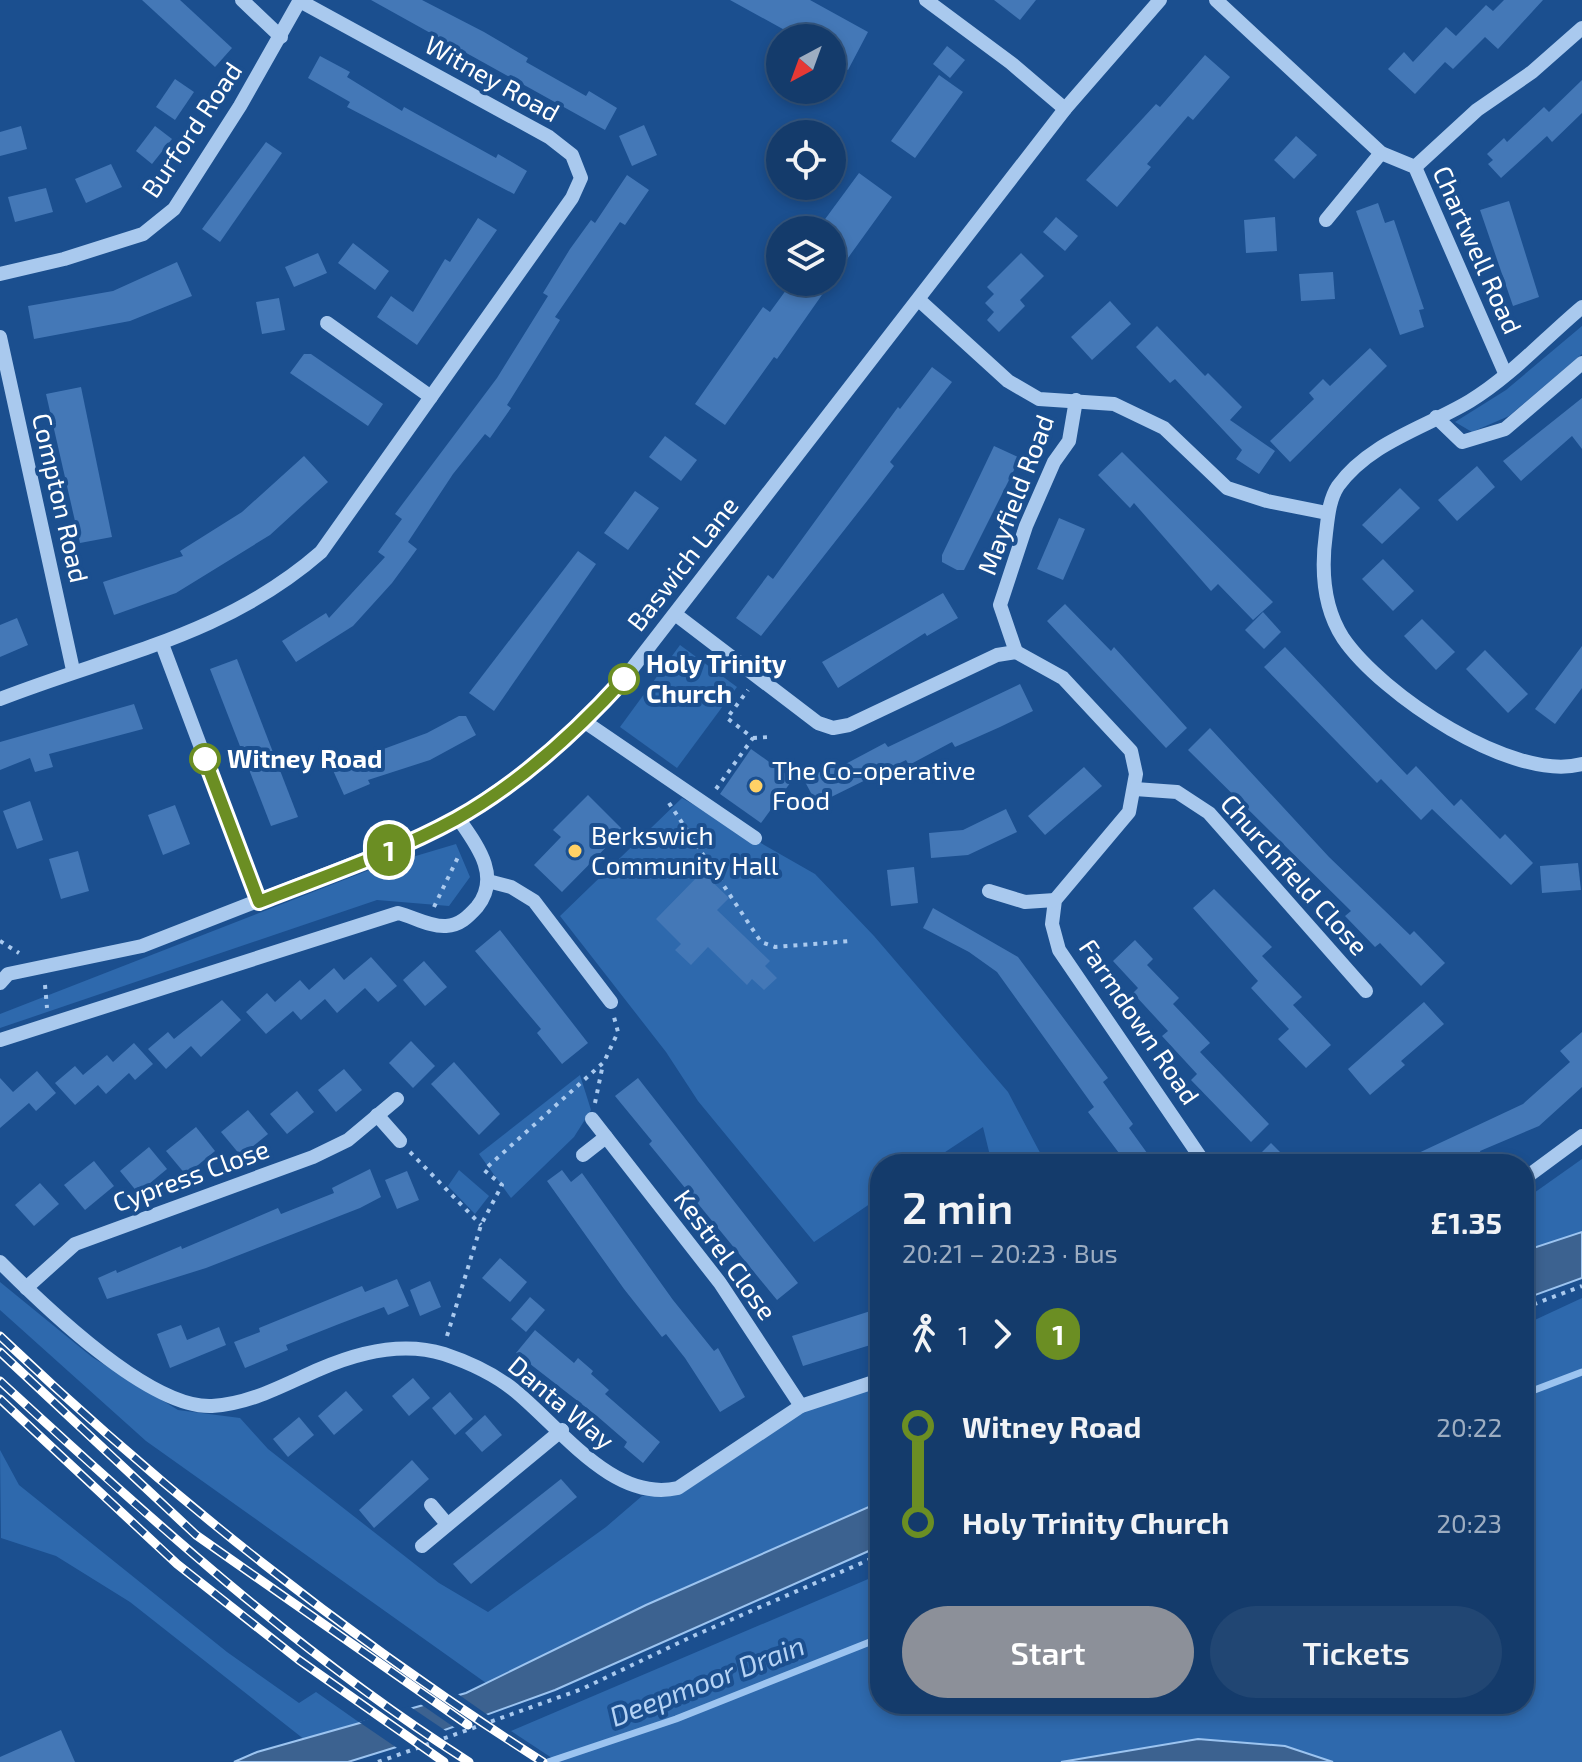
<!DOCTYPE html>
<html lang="en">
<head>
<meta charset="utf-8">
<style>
	:root { --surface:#143b6b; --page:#214673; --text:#f1f3f6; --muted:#9dadc1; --line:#33557e; --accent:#8c9099 }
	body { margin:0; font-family:"Exo 2",sans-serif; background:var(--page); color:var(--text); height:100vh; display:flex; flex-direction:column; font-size:30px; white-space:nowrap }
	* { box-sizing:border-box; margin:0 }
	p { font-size:26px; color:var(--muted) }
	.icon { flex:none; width:44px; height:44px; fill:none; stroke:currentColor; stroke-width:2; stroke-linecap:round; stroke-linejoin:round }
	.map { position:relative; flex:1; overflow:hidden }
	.side { position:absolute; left:870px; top:1154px; width:664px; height:560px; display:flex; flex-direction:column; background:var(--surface); border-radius:32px; box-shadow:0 4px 12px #0003,0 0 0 2px var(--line) }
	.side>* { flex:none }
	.badge { padding:0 16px; border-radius:26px; font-size:28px; line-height:52px }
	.needle { width:52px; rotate:221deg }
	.tools { position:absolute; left:766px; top:24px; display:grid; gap:16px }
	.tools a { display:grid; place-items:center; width:80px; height:80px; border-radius:50%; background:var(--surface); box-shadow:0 4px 12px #0003,0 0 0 2px var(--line); font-size:40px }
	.map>.badge { position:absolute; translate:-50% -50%; box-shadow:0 0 0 4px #fff }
	.legs { display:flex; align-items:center; gap:12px; height:88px; padding:0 32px; font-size:26px }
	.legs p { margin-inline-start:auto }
	.overview { display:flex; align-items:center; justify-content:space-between; height:136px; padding:0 32px }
	h1 { font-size:44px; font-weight:600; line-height:60px }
	.cta { display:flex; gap:16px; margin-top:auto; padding:16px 32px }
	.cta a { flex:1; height:92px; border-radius:48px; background:var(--accent); color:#fff; font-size:32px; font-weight:600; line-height:92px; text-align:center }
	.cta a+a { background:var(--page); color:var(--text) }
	ul { padding:0 32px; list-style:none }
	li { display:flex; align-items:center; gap:28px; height:96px; font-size:30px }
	li i { display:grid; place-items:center; width:12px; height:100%; margin:0 10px; background:currentColor }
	li i::after { content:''; width:20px; height:20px; margin:-10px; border:6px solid; border-radius:50%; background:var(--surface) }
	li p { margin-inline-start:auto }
	li:first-child i { background:linear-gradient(#0000 50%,currentColor 0) }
	li:last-child i { background:linear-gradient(currentColor 50%,#0000 0) }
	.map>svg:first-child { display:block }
	.green { fill:#2e69ad }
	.water { fill:#3c6290; stroke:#9cc4f0; stroke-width:2 }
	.pier { fill:#1b4f8f }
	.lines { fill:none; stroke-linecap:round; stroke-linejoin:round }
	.stream { stroke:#9cc4f0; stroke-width:7 }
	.building { fill:#4478b7 }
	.path { stroke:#a9c9ee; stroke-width:4; stroke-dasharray:4 6; stroke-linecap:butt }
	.minor { stroke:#a9c9ee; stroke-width:14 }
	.rail-casing { stroke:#fff; stroke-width:9 }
	.rail { stroke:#1b4f8f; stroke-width:6; stroke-dasharray:18; stroke-linecap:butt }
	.line-1-casing { stroke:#fff; stroke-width:18 }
	.line-1 { stroke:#6b8e23; stroke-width:12 }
	.stop-1-dot { fill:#fff; stroke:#6b8e23; stroke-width:4 }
	.poi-dot { fill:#ffd166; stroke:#1b4f8f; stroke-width:3 }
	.labels { text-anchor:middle; stroke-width:8; stroke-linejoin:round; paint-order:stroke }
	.street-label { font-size:26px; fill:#fff; stroke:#1b4f8f }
	.stop-label { font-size:26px; font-weight:bold; fill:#fff; stroke:#1b4f8f; text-anchor:start }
	.poi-label { font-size:26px; fill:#fff; stroke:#1b4f8f; text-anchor:start }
	.water-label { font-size:28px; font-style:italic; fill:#b5d3f5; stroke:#1b4f8f }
</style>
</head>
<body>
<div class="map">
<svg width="1582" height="1762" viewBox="0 0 1582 1762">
	<rect width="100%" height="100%" fill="#1b4f8f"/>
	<g class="green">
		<path d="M1582,326v28l-73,62 -37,16 -17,-10 51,-32z"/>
		<path d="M680,645l57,42 -60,81 -57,-41z"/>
		<path d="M682,798l133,76 59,62 134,156 38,72h-54l-9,-37 -56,37h-47v33l-66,45 -116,-141 -32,-49 -106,-136z"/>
		<path d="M456,844l14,33 -21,29 -72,-6 -377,128v-14l372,-145z"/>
		<path d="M580,1075l11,35 -17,27 -63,61 -32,-44z"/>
		<path d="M1582,1159v73l-58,19v-51z"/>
		<path d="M459,1170l30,26 -14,18 -27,-28z"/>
		<path d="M0,1282l92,75 86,53 62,8 28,31 171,134 49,29 118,-85 36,-31 36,-8 123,-82 79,-25v121l-234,103 -160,78 -340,-242 -146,-131z"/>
		<path d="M1582,1298v464h-249l-48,-16 -224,16h-503l-47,-31 369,-157v130h644v-379z"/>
		<path d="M0,1450l19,35 208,167 72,51 17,-11 47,33 -58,15 -175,-138 -74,-46 -55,-18z"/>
	</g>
	<g class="water">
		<path d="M1582,1232v46l-58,21v-48z"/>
		<path d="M880,1502v44l-325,144 -149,54 -58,18h-114l23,-10 209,-59 180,-88z"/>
		<path d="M1198,1739l87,7 48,16h-272z"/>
	</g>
	<g class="pier">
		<path d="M455,1692l37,26 -34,12 -39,-27z"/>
		<path d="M409,1706l40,27 -49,17 -41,-28z"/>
	</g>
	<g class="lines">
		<g class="stream">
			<path d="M1524,1394l58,-22"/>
			<path d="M548,1762l128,-43 204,-81"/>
		</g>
	</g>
	<g class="building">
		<path d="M142,0h38l52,48 -17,19z"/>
		<path d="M371,0h51l62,32 44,26 -2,4 60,34 3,-5 28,17 -12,22z"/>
		<path d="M730,0h80l58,32 -20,38 -16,-9v-23h-33z"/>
		<path d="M994,0h42l-16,20z"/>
		<path d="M1504,0h39l-45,49 -13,-12 -32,32 -8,-7 -30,32 -27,-25 16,-17 9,10 33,-35 10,9 30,-31 7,6z"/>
		<path d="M947,46l18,14 -15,18 -17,-14z"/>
		<path d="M1205,55l25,22 -37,43 -5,-4 -41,48 4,3 -34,40 -31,-27 70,-76 4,3z"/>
		<path d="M320,56l30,16 -3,5 55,34 2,-4 92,51 2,-4 29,17 -13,23 -167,-87 3,-5 -42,-24z"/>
		<path d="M939,75l24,17 -48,66 -24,-17z"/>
		<path d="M175,79l19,13 -19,28 -19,-13z"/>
		<path d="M1582,80v33l-30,29 -5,-6 -46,42 -13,-14 5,-4 -6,-6 17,-16 3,4 37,-35 5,5z"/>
		<path d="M644,125l13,30 -25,11 -13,-30z"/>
		<path d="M21,126l6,23 -27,7v-24z"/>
		<path d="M155,126l17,13 -20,25 -16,-13z"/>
		<path d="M1296,136l21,19 -23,24 -20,-19z"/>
		<path d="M266,142l16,11 -62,89 -18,-13z"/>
		<path d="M111,164l11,23 -36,16 -11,-24z"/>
		<path d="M859,173l33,24 -60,83v-50l-12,-4z"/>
		<path d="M627,175l22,15 -24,35 -5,-3 -65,95 5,3 -53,85 4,3 -21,30 -5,-4 -32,40 -45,68 9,7 -25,34 -39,43 -57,36 -14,-21 44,-28 3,5 56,-61 -7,-5 24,-33 -7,-5 102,-136 51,-82 -5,-3 27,-44 21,-29 4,3z"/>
		<path d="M46,188l7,24 -38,10 -7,-25z"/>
		<path d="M1509,201l30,96 -26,9 -33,-96z"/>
		<path d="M1378,203l7,20 9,-3 30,89 -5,1 5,17 -24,8 -44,-124z"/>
		<path d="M1056,217l22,19 -13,15 -22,-19z"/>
		<path d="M1275,217l2,34 -31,2 -2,-33z"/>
		<path d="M478,218l19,12 -80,115 -40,-28 14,-21 22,16 32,-53 5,3z"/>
		<path d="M353,243l36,28 -14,19 -37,-27z"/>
		<path d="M318,253l9,20 -33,14 -9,-20z"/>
		<path d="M1021,253l23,23 -24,24 5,6 -26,26 -12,-12 7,-8 -9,-9 9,-9 -7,-7z"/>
		<path d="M177,262l15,34 -62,25 -96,18 -6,-33 85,-15z"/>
		<path d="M1333,272l2,27 -34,2 -2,-27z"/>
		<path d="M792,282h39l-54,77 -3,-2 -49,68 -30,-21 68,-97 7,5z"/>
		<path d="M279,298l6,32 -23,4 -6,-32z"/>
		<path d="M1110,301l21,23 -39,36 -21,-23z"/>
		<path d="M1157,326l48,50 3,-3 34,34 -12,13 45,31 -16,23 -23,-15 6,-9 -67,-71 -5,4 -34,-36z"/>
		<path d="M1370,348l17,18 -97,96 -20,-21 44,-42 -5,-6 14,-14 7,7z"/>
		<path d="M304,354h7l72,50 -15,22 -78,-53z"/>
		<path d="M932,367l20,15 -62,80 4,4 -23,30 -110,140 -25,-18 32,-43 5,4 125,-172 2,2z"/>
		<path d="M81,387l31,150 -32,6 -34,-149z"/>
		<path d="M1582,398v51l-10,-13 -51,45 -18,-20z"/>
		<path d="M665,436l32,24 -16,21 -32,-24z"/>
		<path d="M994,446l26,12 -56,112h-7l-15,-8v-7z"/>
		<path d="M1122,452l151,150 -20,18 -35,-36 -7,7 -77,-88 -4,5 -32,-33z"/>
		<path d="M304,456l24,26 -58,53 -94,58 -62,22 -11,-33 80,-26 -3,-5 62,-39z"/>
		<path d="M1477,466l18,21 -38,34 -19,-21z"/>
		<path d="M1400,488l20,20 -38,36 -20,-19z"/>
		<path d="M635,491l24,17 -31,42 -24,-17z"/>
		<path d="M1059,518l26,11 -22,51 -26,-11z"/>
		<path d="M578,551l18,13 -102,147 -25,-18z"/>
		<path d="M1383,559l31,32 -21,20 -31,-32z"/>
		<path d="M943,593l15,25 -31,18 -2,-3 -87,55 -16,-26z"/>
		<path d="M1065,604l46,47 3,-4 73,81 -21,20 -119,-127z"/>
		<path d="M1263,612l18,20 -17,17 -19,-19z"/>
		<path d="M17,618l11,27 -28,12v-32z"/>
		<path d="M1422,619l33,33 -19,18 -32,-34z"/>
		<path d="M1582,646v42l-27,36 -20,-15z"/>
		<path d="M1285,647l122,128 9,-9 38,40 7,-7 39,40 5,-5 28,29 -22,22 -79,-76 -11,11 -40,-41 -4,4 -113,-116z"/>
		<path d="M1485,650l43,44 -20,19 -42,-44z"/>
		<path d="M237,659l61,158 -27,9 -61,-157z"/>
		<path d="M1020,684l13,27 -33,16 -45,20 -3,-5 -43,23 -3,-5 -89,44 -13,-24 31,-16 3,4 47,-25 3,4z"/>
		<path d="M134,704l9,25 -94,25 4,13 -18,5 -5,-14 -30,12v-28z"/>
		<path d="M459,716h7l10,19 -46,25 -62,20 2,4 -26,11 -12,-27 95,-35z"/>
		<path d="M1210,728l119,129 81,78 4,-4 31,32 -24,23 -41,-43 -5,4 -30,-31 6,-5 -163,-161z"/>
		<path d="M751,749l42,30 -32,44 -41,-29z"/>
		<path d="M1084,767l18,19 -57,49 -17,-19z"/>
		<path d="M588,795l35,35 -61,62 -28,-27 27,-28 -8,-7z"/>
		<path d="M30,801l13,39 -26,9 -14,-38z"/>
		<path d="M175,805l15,39 -27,11 -15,-40z"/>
		<path d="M1006,809l11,23 -49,23 -37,3 -2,-25 34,-3z"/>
		<path d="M78,851l11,40 -28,8 -12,-40z"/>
		<path d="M1578,863l3,27 -39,3 -2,-27z"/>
		<path d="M914,867l4,36 -27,3 -4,-36z"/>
		<path d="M702,872l27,26 -12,12 53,51 -5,5 12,12 -13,12 -12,-11 -5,6 -39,-38 -17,18 -16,-15 6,-6 -25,-25z"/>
		<path d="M1214,889l58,58 -10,9 40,41 -9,8 38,40 -25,23 -28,-29 11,-10 -38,-41 7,-7 -65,-73z"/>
		<path d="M933,908l85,49 90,121 -5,4 30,42 -4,4 26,36h-50l14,-11 -31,-41 6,-5 -97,-135 -28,-20 -46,-24z"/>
		<path d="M500,930l88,113 -26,21 -25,-31 4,-4 -66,-78z"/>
		<path d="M1135,940l18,19 -6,6 32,33 -6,6 37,39 -10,9 69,72 -18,18 -60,-62 6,-6 -35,-38 6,-5 -35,-38 5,-5 -25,-27z"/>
		<path d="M371,957l26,29 -19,16 -13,-14 -28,25 -12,-14 -24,21 -8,-9 -27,23 -20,-22 21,-19 8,9 25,-22 9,10 25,-22 10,12z"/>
		<path d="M424,961l23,26 -22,19 -22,-26z"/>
		<path d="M222,1000l19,20 -40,37 -10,-11 -25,23 -18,-20 20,-17 6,7z"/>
		<path d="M1424,1002l20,22 -43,37 4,4 -35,30 -22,-26z"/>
		<path d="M1582,1032v55l-43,39 -59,25 5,13h-90l128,-60 47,-42 -10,-11z"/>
		<path d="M411,1041l24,25 -22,22 -24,-25z"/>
		<path d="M134,1043l19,21 -18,16 -6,-7 -23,21 -8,-9 -23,20 -20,-22 20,-17 8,9 24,-20 6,7z"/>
		<path d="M454,1062l46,52 -21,21 -48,-51z"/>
		<path d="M344,1069l18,21 -26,22 -18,-22z"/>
		<path d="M37,1071l19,22 -20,18 -7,-8 -29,25v-50l13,14z"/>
		<path d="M638,1078l160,205 -21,17 -128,-156 3,-3 -37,-45z"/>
		<path d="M297,1091l17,21 -27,22 -17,-20z"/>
		<path d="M248,1110l20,24 -27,22 -20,-24z"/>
		<path d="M196,1127l19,24 -29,24 -20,-24z"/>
		<path d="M1271,1143l21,21h-42z"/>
		<path d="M149,1147l18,22 -29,24 -18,-22z"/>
		<path d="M94,1161l20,25 -29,24 -21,-25z"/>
		<path d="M370,1169l11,28 -21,11 -154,60 -99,31 -9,-21 18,-8 1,3 64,-27 1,3 96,-41 3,6 53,-21 -2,-5z"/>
		<path d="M562,1170l9,12 11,-9 91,127 41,51 4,-3 27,49 -25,15 -35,-54 -19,-24 -4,3 -38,-48 -77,-108z"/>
		<path d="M407,1171l12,29 -22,9 -12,-29z"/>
		<path d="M40,1183l19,21 -25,22 -19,-21z"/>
		<path d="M500,1258l27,24 -17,20 -28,-24z"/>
		<path d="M397,1279l12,27 -21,9 -4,-8 -45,17 -53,21 2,5 -43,18 -11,-26 26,-10 -1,-4 103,-42 3,6z"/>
		<path d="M430,1281l11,26 -21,9 -10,-26z"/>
		<path d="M530,1297l15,13 -19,22 -15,-13z"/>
		<path d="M880,1308v34l-77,24 -11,-30z"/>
		<path d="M181,1325l6,15 32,-13 7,18 -56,23 -13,-34z"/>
		<path d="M535,1330l39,33 4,-5 15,13 -2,3 18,16 -4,4 55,48 -17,21 -19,-16 3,-5 -30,-26 -81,-63z"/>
		<path d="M413,1378l17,20 -21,18 -17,-20z"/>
		<path d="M346,1391l17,19 -29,25 -16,-19z"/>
		<path d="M450,1392l23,27 -18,16 -23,-27z"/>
		<path d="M485,1415l17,20 -20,17 -17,-19z"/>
		<path d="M299,1417l15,18 -26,22 -15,-18z"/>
		<path d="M412,1460l17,19 -55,49 -15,-18z"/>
		<path d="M561,1479l16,18 -106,87 -18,-20z"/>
		<path d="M61,1730l14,32h-75v-5z"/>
	</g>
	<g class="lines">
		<g class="path">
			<path d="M753,738l16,-1"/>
			<path d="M716,789l37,-51 -26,-20 21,-28"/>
			<path d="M669,803l92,139 14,5 76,-6"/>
			<path d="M434,907l26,-54"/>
			<path d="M0,941l19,12"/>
			<path d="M45,985l2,23"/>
			<path d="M595,1103l8,-39"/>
			<path d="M410,1152l71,73"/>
			<path d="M1524,1308l58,-22"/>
			<path d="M447,1336l34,-111 21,-40 -18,-15 120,-108 14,-30 -4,-15"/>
			<path d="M378,1762l204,-73 109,-52 189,-82"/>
		</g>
		<g class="minor">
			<path d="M242,0l39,37"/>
			<path d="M926,0l85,63 54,46"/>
			<path d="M1216,0l165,153 34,14 90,206"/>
			<path d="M1415,167l62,-57 55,-38 50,-44"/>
			<path d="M1326,220l55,-67"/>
			<path d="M0,274l64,-15 79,-25 31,-25 66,-103 60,-106"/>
			<path d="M919,300l89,81 31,18 75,5 50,24 63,60 40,13 60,12"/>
			<path d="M1582,307c-37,31 -71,69 -112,94 -45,27 -100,41 -132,85 -9,14 -10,31 -12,47 -5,36 -3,74 17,105 38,56 170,145 239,126"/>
			<path d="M327,323l104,74"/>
			<path d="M0,337l73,333"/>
			<path d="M1436,417l26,25 43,-13 77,-66"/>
			<path d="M675,614l143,109 15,5 16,-3 148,-70 19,-3 47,26 68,73 5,23 -7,38 -74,88 -3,24 7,26 146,214"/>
			<path d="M162,644l97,258"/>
			<path d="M1016,652l-16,-47 26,-79 28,-64 15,-21 7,-41"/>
			<path d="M0,699c115,-45 225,-63 321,-147l251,-354 9,-20 -9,-23 -23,-18 -249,-136"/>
			<path d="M585,722l170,116"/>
			<path d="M1135,789l42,3 32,21 157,178"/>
			<path d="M488,881l23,6 23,14 77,101"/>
			<path d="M989,891l36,11 30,-2"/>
			<path d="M0,983l8,-9 134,-28 271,-106 45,-22 64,-44 63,-52 39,-43 441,-570 95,-109"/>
			<path d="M0,1040l398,-127c16,4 32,14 48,13 14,-1 22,-9 31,-19 25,-31 -1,-63 -19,-89"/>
			<path d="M377,1115l23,26"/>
			<path d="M592,1119l128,164 81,123"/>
			<path d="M583,1155l23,-18"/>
			<path d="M1524,1179l58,-43"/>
			<path d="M0,1262c43,43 149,147 212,144 39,-2 73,-22 108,-37 39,-17 82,-28 124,-15 24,8 50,20 70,36 47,38 99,113 164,98l123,-82 79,-26"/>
			<path d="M26,1288l49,-44 238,-87 35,-17 49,-41"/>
			<path d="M431,1505l16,19"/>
			<path d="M422,1546l140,-116"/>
		</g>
		<g class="rail-casing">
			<g id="rail">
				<path d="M0,1336c165,157 351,304 543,426"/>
				<path d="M0,1352l196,183 272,190"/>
				<path d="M0,1381c148,136 299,273 469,381"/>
				<path d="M0,1399l177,165 122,96 145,102"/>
			</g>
		</g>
		<use href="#rail" class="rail"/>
	</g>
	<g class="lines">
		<g class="line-1-casing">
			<path id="line-1" d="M205,759l54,143c66,-26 135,-49 197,-83 64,-36 119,-86 168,-140"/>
		</g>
		<use href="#line-1" class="line-1"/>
	</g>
	<g class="stop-1-dot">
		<circle cx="624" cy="679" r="14"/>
		<circle cx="205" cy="759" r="14"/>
	</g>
	<g class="poi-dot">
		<circle cx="756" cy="786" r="8"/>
		<circle cx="575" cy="851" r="8"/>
	</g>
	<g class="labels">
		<g class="street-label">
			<text transform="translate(492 79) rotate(29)" y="9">Witney Road</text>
			<text transform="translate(192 130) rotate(-56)" y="9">Burford Road</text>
			<text transform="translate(1477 250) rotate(66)" y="9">Chartwell Road</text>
			<text transform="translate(1016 495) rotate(-69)" y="9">Mayfield Road</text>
			<text transform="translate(60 498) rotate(77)" y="9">Compton Road</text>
			<text transform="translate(683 564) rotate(-52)" y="9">Baswich Lane</text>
			<text transform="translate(1294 875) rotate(48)" y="9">Churchfield Close</text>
			<text transform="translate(1139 1022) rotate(56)" y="9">Farmdown Road</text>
			<text transform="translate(191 1176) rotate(-20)" y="9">Cypress Close</text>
			<text transform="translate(725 1255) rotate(54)" y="9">Kestrel Close</text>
			<text transform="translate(561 1403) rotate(40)" y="9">Danta Way</text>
		</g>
		<g class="stop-label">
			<text x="646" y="673">Holy Trinity<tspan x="646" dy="30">Church</tspan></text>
			<text x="227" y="768">Witney Road</text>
		</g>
		<g class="poi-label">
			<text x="772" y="780">The Co-operative<tspan x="772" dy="30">Food</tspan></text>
			<text x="591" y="845">Berkswich<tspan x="591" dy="30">Community Hall</tspan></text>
		</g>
		<g class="water-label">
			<text transform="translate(707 1681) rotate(-21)" y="10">Deepmoor Drain</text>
		</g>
	</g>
</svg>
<div class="tools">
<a><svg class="needle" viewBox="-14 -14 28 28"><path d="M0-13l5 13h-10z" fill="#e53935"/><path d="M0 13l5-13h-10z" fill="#9dadc1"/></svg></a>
<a><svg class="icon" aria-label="locate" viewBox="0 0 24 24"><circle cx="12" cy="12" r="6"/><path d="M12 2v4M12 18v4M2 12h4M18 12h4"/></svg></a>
<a><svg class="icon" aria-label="layers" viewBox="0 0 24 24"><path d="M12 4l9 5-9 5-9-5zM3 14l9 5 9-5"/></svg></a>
</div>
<b class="badge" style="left:389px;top:850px;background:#6b8e23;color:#fff">1</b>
<section class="side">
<div class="overview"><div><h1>2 min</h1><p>20:21 – 20:23 · Bus</p></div><b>£1.35</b></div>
<div class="legs"><svg class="icon" aria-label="walk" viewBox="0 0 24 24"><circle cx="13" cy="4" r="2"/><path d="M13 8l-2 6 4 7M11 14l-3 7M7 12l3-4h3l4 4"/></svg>1<svg class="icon" aria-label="forward" viewBox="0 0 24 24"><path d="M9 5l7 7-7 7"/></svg><b class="badge" style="background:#6b8e23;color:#fff">1</b></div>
<ul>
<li><i style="color:#6b8e23"></i><b>Witney Road</b><p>20:22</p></li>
<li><i style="color:#6b8e23"></i><b>Holy Trinity Church</b><p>20:23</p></li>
</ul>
<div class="cta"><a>Start</a><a>Tickets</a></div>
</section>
</div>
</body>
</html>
